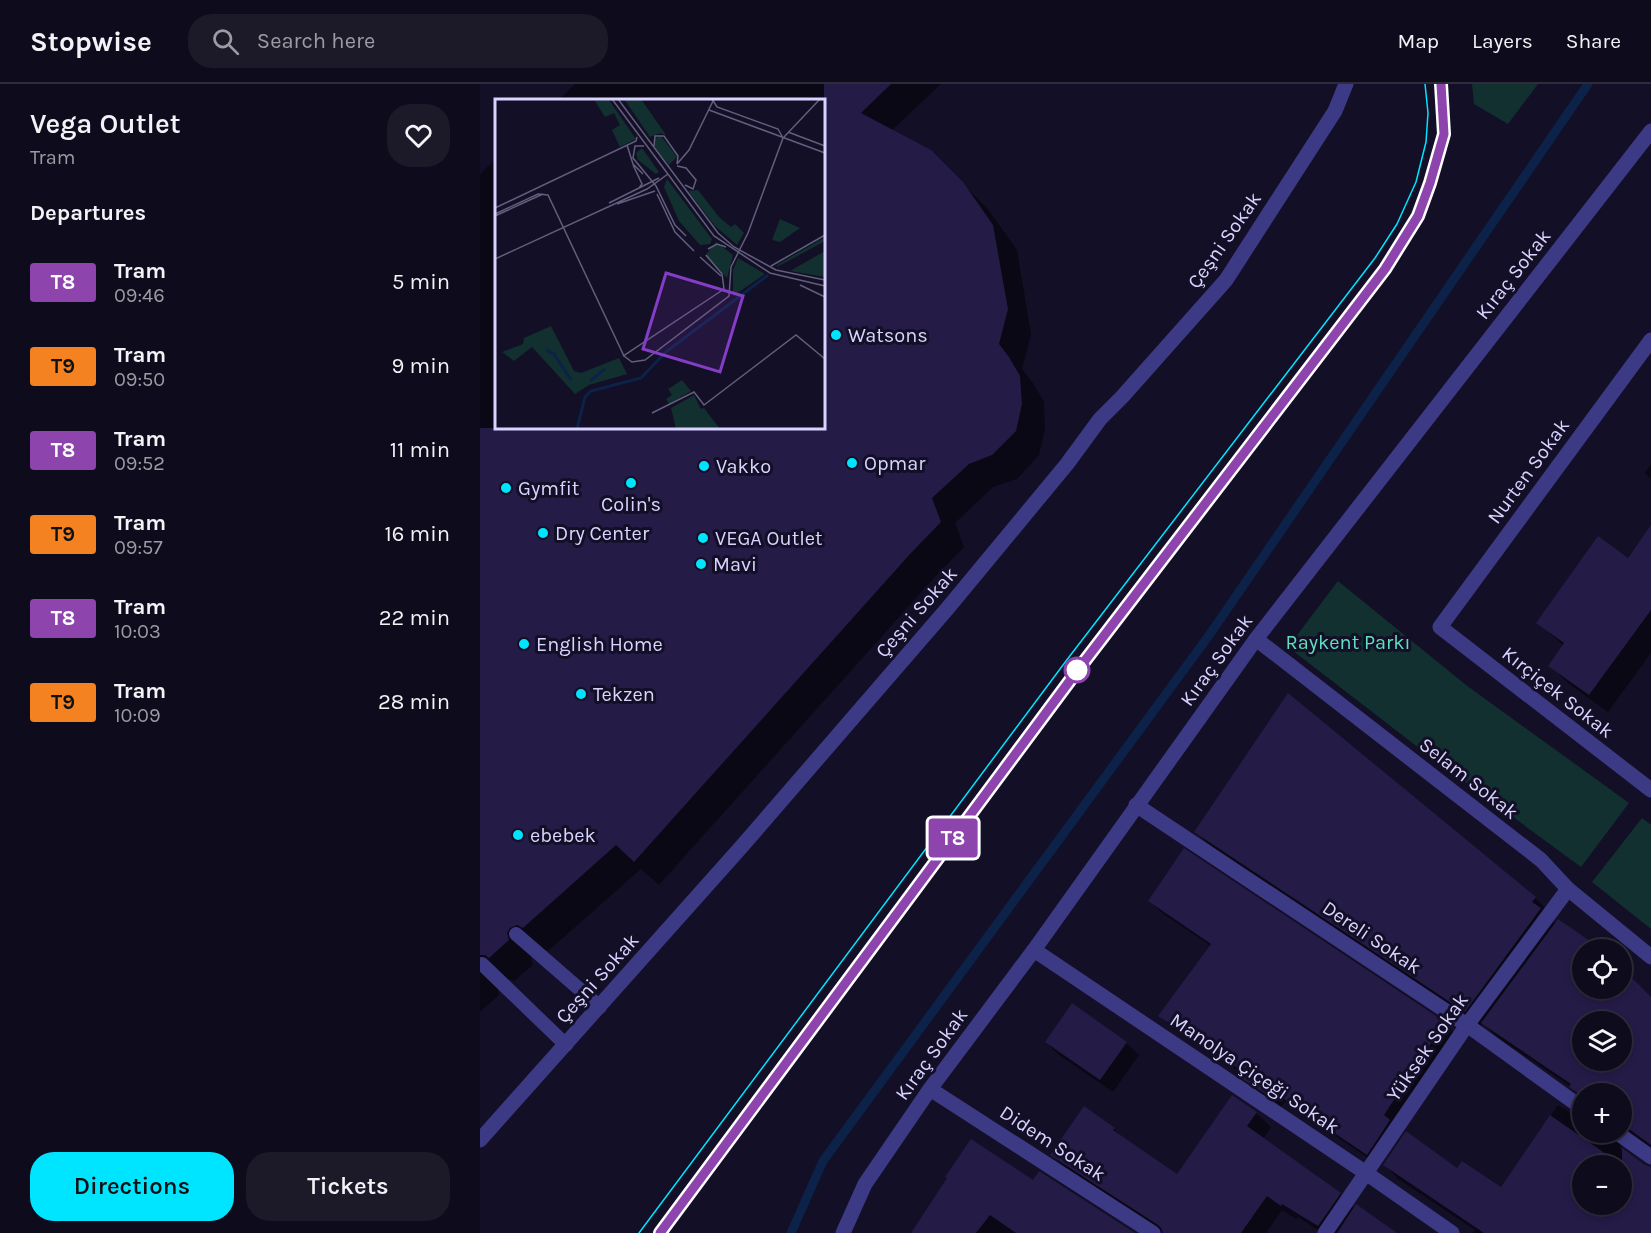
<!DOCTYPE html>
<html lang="en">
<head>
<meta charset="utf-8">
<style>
	:root { --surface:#0e0b1c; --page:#1c1929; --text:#f1f3f6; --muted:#9b9ba3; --line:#2e2b3b; --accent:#00e5ff }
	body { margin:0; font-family:Karla,sans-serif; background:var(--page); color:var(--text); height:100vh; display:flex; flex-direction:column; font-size:22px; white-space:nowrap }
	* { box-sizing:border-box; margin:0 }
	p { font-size:20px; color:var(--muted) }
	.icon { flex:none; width:33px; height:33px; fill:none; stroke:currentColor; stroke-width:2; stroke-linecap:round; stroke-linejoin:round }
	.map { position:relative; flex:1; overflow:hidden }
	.panel { display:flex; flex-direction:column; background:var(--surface); width:480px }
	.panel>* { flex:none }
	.badge { padding:0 12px; border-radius:4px; font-size:21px; line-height:39px }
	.buttons { position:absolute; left:1092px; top:855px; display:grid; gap:12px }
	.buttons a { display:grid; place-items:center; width:60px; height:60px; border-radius:50%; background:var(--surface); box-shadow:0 3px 9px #0003,0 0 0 2px var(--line); font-size:30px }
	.map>.badge { position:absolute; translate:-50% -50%; box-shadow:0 0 0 3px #fff }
	h2 { padding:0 30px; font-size:22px; line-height:54px }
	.round { display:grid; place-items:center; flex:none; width:63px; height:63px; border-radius:24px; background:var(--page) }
	.headline { display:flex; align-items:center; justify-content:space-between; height:102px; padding:0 30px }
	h1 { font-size:28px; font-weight:600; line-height:45px }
	.button { display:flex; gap:12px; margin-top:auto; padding:12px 30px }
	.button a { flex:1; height:69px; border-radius:24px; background:var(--accent); color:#111; font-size:24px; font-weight:600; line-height:69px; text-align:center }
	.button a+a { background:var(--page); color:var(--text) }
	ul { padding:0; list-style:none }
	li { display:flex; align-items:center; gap:18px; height:84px; padding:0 30px }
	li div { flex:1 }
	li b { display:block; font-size:22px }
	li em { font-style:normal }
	li .badge { min-width:66px; font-weight:700; text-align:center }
	header { display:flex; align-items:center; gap:36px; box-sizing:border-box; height:84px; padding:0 30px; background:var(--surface); border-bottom:2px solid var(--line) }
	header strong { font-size:28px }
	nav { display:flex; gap:33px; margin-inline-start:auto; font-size:21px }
	.search { width:420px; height:54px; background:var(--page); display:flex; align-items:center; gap:15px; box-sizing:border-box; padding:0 21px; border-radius:24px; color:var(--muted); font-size:22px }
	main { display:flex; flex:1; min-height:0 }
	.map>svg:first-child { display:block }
	.green { fill:#12302f }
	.shadow { fill:#0007; fill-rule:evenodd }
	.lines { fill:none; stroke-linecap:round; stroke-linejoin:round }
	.stream { stroke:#0c2248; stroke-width:9 }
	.building { fill:#241b47; fill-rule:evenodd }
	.service { stroke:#3d3a85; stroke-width:14 }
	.minor { stroke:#3d3a85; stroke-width:15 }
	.tertiary { stroke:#3d3a85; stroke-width:15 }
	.tram { stroke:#00e5ff; stroke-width:1.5 }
	.line-casing { stroke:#fff; stroke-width:14 }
	.line { stroke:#8e44ad; stroke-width:9 }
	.poi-dot { fill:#00e5ff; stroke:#130f26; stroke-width:2 }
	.stop-dot { fill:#fff; stroke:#8e44ad; stroke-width:3 }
	.labels { text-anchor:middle; stroke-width:6; stroke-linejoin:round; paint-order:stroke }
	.street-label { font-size:20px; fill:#d9d4ff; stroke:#130f26 }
	.poi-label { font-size:20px; fill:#d9d4ff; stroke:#130f26; text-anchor:start }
	.park-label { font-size:20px; fill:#5fe0c0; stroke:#130f26 }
	.inset-river { fill:none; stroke:#0c2248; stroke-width:3 }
	.inset-road { fill:none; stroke:#625e7d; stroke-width:1.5 }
	.view { fill:#843dc5; fill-opacity:0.15; stroke:#843dc5; stroke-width:3 }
	.inset-edge { fill:none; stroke:#d9d4ff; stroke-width:3 }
</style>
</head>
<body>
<header>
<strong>Stopwise</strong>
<div class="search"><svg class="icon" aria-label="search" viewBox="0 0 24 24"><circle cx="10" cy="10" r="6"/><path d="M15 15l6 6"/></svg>Search here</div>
<nav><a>Map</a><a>Layers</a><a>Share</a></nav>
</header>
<main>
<section class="panel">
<div class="headline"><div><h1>Vega Outlet</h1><p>Tram</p></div><a class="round"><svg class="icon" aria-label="heart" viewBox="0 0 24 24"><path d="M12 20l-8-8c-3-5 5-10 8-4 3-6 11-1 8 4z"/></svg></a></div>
<h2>Departures</h2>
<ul>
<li><span class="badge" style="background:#8e44ad;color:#fff">T8</span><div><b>Tram</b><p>09:46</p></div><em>5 min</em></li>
<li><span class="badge" style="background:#f58220;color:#111">T9</span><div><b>Tram</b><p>09:50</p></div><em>9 min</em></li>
<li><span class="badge" style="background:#8e44ad;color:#fff">T8</span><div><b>Tram</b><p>09:52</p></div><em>11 min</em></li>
<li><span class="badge" style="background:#f58220;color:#111">T9</span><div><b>Tram</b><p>09:57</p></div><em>16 min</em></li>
<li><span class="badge" style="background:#8e44ad;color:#fff">T8</span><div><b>Tram</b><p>10:03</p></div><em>22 min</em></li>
<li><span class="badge" style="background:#f58220;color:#111">T9</span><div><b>Tram</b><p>10:09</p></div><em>28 min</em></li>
</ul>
<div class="button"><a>Directions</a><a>Tickets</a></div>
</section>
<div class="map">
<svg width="1171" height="1149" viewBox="0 0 1171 1149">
	<rect width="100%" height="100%" fill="#130f26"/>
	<g class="green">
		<path d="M992,0h66l-30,40 -34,-20z"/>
		<path d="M858,497l128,104 163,118 -48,64 -162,-119 -131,-101z"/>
		<path d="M1162,734l9,7v104l-59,-47z"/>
	</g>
	<g class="shadow">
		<path d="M95,0h366l-50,47 39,21 57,56 30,42 14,84 -9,35 11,14 11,19 1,27 -6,26 -22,24 -24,8 -38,36 9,24 -29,30 -276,308 -18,-16 -93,82 -6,-2 -8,3 -3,6 2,7 -19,16 -5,-2 -9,2 -3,6 2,8 -19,17v-838l16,-16v270h328v-328h-266z"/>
		<path d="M1171,380v15l-6,-6z"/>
		<path d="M1171,442v127l-43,59 -39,-28 -19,-18 14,-20 -26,-23 90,-63z"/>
		<path d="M716,748l339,66 16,16 -3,3 34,33v38h40v-18l29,29v149l-30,-7 -1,8 25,18 6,1v65h-178l2,-3 -77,-51 -13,-14 73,6 43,18 57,-84 22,14h2v13h40v-38h-40v4l-11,-11 -75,-51 -13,-13 -2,3 -269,-179zM1102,938h40v38h-40zM1102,1082h40v38h-40z"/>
		<path d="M704,766l260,173 13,13 -77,130 -95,-64 -4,5 -23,-16 -13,-12 2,-2 -75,-49 -12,-13 51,-69 -49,-33 -12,-12z"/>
		<path d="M566,958l80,1 13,12 -26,37 -54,-37z"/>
		<path d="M604,1024l30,21 11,11 52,36 79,-63 15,14 -8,12 77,55 15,15 40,24h-73l-24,-16 -2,2 -14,-9 -16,23h-102l-97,-63 -15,-15z"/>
		<path d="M554,1098l98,51h-220z"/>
	</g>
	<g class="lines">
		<path class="stream" d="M311,1149l32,-72 387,-527 378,-550"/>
	</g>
	<g class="building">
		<path d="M344,0h67l-30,29 70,37 32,32 30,43 15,84 -9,35 10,13 11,19 2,28 -6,27 -24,24 -23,9 -37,34 9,24 -30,31 -277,309 -18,-17 -93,83 -6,-3 -7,3 -3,5 2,7 -20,18 -4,-3h-5v-527h344z"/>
		<path d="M1171,441v85l-62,85 -41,-29 16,-23 -28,-20 62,-87 30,22z"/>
		<path d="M808,609l248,204 -4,5 9,6 -76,104 -271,-180z"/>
		<path d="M704,764l261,174 -61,93 6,5 -23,35 -95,-64 -4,5 -25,-17 4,-5 -89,-58 53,-72 -63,-43z"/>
		<path d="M1078,835l45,31h-21v38h40v-20l29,29v148l-29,-21v-30h-43l-10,-7 2,-3 -90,-61zM1102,938h40v38h-40z"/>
		<path d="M592,919l55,39 -27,38 -55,-38z"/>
		<path d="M752,1011l25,17 -10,14 94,67 -23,33 -36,-22 -1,2 -14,-10 -26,37h-78l-2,-5 -3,-3 -108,-70 34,-49 31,22 -2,2 64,44z"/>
		<path d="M1070,1031l72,50v-17l23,17 6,2v66h-167l-101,-68 23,-34 51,37 5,-7 39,26zM1102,1082h40v38h-40z"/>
		<path d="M491,1055l62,41 6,-9 96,62h-119l-26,-18 -14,18h-65l36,-55 -2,-1z"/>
		<path d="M876,1120l41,29h-60z"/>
	</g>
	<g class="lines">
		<g class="service">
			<path d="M36,850l84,73"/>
			<path d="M2,880l84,81"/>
		</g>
		<g class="minor">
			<path d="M1171,256l-211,287 211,163"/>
			<path d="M776,555l285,221 27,29 83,68"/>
			<path d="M656,721l331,220 115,83"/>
			<path d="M554,866l332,223 86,60"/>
			<path d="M450,1005l223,144"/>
			<path d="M1136,1048l35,25"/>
			<path d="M363,1149l22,-49 65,-95 104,-139 222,-311 395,-508"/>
			<path d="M845,1149l142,-208 101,-136"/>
		</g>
		<path class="tertiary" d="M0,1056l263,-295 204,-236 120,-145 33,-45 22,-22 104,-117 109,-169 11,-27"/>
		<g class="tram">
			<path d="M159,1149l427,-572 309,-403 22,-34 19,-42 10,-40 2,-29 -3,-29"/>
			<path d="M180,1149l417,-562 308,-402 33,-53 12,-32 14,-50 -3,-50"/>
		</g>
	</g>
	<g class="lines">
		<g class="line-casing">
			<path id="line" d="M180,1149l417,-562 308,-402 33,-53 12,-33 14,-49 -3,-50"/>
		</g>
		<use href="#line" class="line"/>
	</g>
	<g class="poi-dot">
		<circle cx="356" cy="251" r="6"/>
		<circle cx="372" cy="379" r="6"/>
		<circle cx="224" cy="382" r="6"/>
		<circle cx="151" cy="399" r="6"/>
		<circle cx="26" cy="404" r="6"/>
		<circle cx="63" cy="449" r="6"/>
		<circle cx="223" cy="454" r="6"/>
		<circle cx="221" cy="480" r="6"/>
		<circle cx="44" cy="560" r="6"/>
		<circle cx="101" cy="610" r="6"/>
		<circle cx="38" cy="751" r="6"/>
	</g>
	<circle class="stop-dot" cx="597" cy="586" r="12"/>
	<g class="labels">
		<g class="street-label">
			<text transform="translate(744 156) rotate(-55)" y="7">Çeşni Sokak</text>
			<text transform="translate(1033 190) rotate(-52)" y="7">Kıraç Sokak</text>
			<text transform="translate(1048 387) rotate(-54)" y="7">Nurten Sokak</text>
			<text transform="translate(436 528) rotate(-49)" y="7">Çeşni Sokak</text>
			<text transform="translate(736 576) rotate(-54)" y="7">Kıraç Sokak</text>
			<text transform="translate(1078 608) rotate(38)" y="7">Kırçiçek Sokak</text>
			<text transform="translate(989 694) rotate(38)" y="7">Selam Sokak</text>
			<text transform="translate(892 853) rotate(34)" y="7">Dereli Sokak</text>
			<text transform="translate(117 894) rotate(-48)" y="7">Çeşni Sokak</text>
			<text transform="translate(947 963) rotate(-55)" y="7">Yüksek Sokak</text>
			<text transform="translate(451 970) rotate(-54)" y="7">Kıraç Sokak</text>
			<text transform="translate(775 989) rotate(34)" y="7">Manolya Çiçeği Sokak</text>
			<text transform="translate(573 1059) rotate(33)" y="7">Didem Sokak</text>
		</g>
		<g class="poi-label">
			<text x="368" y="258">Watsons</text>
			<text x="384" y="386">Opmar</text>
			<text x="236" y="389">Vakko</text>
			<text x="38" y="411">Gymfit</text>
			<text x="151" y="427" text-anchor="middle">Colin's</text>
			<text x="75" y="456">Dry Center</text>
			<text x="235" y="461">VEGA Outlet</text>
			<text x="233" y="487">Mavi</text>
			<text x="56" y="567">English Home</text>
			<text x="113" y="617">Tekzen</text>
			<text x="50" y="758">ebebek</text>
		</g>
		<g class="park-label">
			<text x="868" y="565">Raykent Parkı</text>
		</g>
	</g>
	<g transform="translate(15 15)">
		<rect width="330" height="330" fill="#130f26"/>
		<path d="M129,0h17l25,36 -6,-2 -10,4zM114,1l27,39 -16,8 -8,-17 8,-5 -6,-12 -9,4 -10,-16zM166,37l16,21 -8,8 -15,-19v-7zM147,49l17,24 -3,2 -18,-14 -2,-7zM172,80l45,60 -2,5 -10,1 -21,-24 -15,-34zM203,91l21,27 12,10 4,-3 9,9 -7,12 -22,-19 -27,-35zM285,120l20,9 -20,14 -8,-2zM330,138v4l-48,26v-2zM221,143l17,13 -6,23 -22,-22zM330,152v26l-35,-6zM243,159l27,16 -32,22v-26zM56,227l23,45 7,2 38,-15 8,16 -38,11 -14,9 -43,-47 -18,14 -12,-9 21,-8 1,-6zM187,281l9,11 -22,13 -3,-5 6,-4 -4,-6zM199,296l7,14 3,-1 16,21h-44l-5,-21z" fill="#12302f"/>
		<path class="inset-river" d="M51,251l8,4 17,26M95,282l15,-12M82,330l8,-32 6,-6 50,-13 26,-27 101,-76"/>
		<path class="inset-road" d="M117,0l102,137 56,37 55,13M123,0l100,134 16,14 42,23 49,10M214,11l116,43M293,33l37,14M289,38l36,-38M132,46l6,19 10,10M149,47h-9l-2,12 23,28 19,39 11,11M159,47l1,-10h9l14,20 -1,8M182,65l12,-14 25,-51M138,66l9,19 -3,4M182,67l9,2 10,12 -3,9 -8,-4M162,95l18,38 19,19M114,104l50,-25M122,105l38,-13M0,109l141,-67 1,-4M0,115l43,-20 10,1 76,161 8,6 13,-2 84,-64 2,-29 17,-34 35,-95 -5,-9 -61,-22 -5,-8M0,117l48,-22M213,150l9,-5 9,3M205,158l21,19M0,160l152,-70 21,-15M276,167l54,-31M305,186l25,12M128,257l101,-67 -2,-15 -16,-19M157,314l42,-21 10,13 92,-70 29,24"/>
		<path class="view" d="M171,174l77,23 -23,76 -77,-23z"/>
		<rect width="330" height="330" class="inset-edge"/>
	</g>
</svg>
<div class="buttons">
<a><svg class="icon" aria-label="locate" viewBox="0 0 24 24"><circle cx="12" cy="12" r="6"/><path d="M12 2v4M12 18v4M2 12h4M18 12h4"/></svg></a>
<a><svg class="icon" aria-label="layers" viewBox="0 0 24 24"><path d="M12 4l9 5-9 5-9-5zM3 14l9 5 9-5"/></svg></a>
<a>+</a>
<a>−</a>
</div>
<b class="badge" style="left:473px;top:754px;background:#8e44ad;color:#fff">T8</b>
</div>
</main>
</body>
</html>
